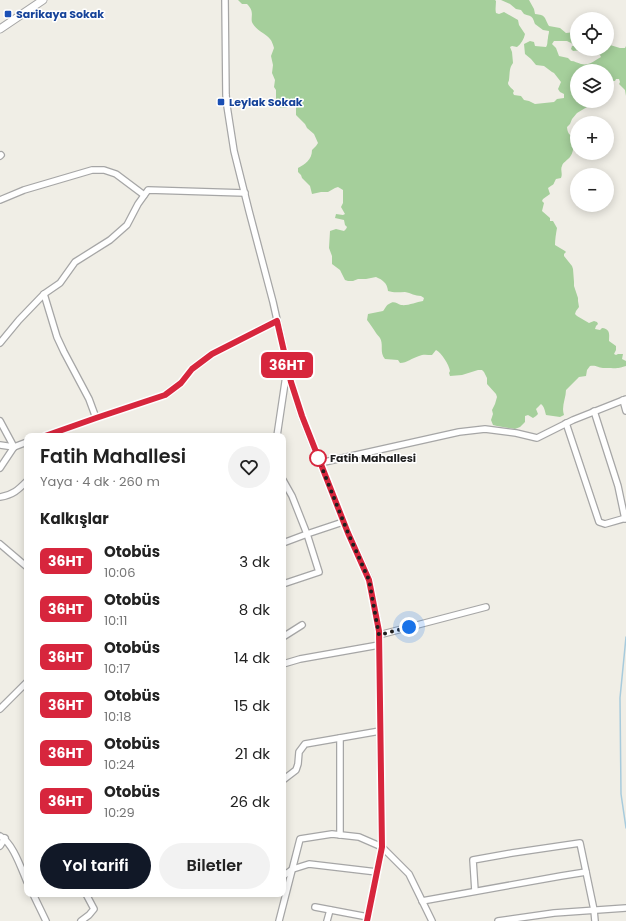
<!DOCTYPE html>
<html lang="tr">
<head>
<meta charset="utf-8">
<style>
	:root { --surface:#fff; --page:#f2f2f2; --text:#222; --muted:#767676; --accent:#111827 }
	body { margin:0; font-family:Poppins,sans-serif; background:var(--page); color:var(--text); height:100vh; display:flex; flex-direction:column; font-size:15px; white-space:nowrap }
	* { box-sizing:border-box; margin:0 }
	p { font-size:13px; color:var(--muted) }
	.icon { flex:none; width:22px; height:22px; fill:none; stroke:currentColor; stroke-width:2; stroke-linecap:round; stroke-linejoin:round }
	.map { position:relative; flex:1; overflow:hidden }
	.drawer { position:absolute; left:24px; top:433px; width:262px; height:464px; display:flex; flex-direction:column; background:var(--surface); border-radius:8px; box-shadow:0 2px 10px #0003 }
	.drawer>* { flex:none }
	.badge { padding:0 8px; border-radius:6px; font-size:14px; line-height:26px }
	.controls { position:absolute; left:570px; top:12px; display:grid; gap:8px }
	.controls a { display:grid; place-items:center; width:44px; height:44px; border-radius:50%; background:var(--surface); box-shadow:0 2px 10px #0003; font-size:20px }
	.you { position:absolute; width:20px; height:20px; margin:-10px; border:3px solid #fff; border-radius:50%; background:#1a73e8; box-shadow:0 0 0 6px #1a73e833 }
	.map>.badge { position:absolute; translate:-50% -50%; box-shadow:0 0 0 2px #fff }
	h2 { padding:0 16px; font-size:15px; line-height:36px }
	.round { display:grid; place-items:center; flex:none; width:42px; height:42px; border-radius:21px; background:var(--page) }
	.head { display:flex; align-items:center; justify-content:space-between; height:68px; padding:0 16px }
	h1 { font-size:19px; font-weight:600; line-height:30px }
	.cta { display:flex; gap:8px; margin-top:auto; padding:8px 16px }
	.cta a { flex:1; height:46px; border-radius:24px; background:var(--accent); color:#fff; font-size:16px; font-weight:600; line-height:46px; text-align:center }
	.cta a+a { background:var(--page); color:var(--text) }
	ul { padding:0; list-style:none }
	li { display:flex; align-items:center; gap:12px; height:48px; padding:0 16px }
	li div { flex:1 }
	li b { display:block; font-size:15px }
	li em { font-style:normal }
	li .badge { min-width:44px; font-weight:700; text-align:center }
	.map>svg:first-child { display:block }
	.forest { fill:#a5cf9b }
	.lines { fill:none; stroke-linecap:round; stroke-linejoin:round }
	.stream { stroke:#a7cbdd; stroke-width:1.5 }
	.minor-casing { stroke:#a6a6a6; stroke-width:8 }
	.tertiary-casing { stroke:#a6a6a6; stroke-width:9 }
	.minor { stroke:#fff; stroke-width:5.5 }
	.tertiary { stroke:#fff; stroke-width:7 }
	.line-casing { stroke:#fff; stroke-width:9 }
	.line { stroke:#d7263d; stroke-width:6 }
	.walk { stroke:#1f1f1f; stroke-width:4; stroke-dasharray:0 7.2 }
	.transit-dot { fill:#1a4fb4; stroke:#fff; stroke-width:1.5 }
	.stop-dot { fill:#fff; stroke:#d7263d; stroke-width:2 }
	.labels { text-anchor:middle; stroke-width:3; stroke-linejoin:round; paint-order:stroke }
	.transit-label { font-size:11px; font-weight:bold; fill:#164399; stroke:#fff; text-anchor:start }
	.stop-label { font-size:11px; font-weight:bold; fill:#1f1f1f; stroke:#fff; text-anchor:start }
</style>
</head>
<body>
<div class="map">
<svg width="626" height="921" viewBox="0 0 626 921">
	<rect width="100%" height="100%" fill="#f0eee6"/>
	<path class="forest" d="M238,0h257l1,1c0,4 -1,8 0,12l3,1 5,-2 14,8 1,5 6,9c-1,5 -4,10 -8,13l-5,-1 -2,1 2,5 1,11c-4,5 -3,10 -4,17 0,1 -1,2 -1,3 0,3 5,6 6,8l-1,2 1,2 7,1 3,4 5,1 6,3 19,-2 3,-3 7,-1v-4l-4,-2 -2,-3 3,-7 -7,-9 -2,-1 -8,-6 -8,-1 -5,-6 -6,-5 -1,-10 6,-3 4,1 1,4 11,1c2,-3 1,-5 2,-9 0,-3 1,-4 1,-7l-6,-1 -8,-6c-3,-9 -3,-7 -11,-10l-3,-4 -5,-1 -6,-5 -9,-4h28l5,9 1,5c11,1 9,3 14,12l11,2 6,5 9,-1 2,1v16h14c-6,2 -12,1 -18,2l-2,-2 1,-3h2l-1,-2 -6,-3h-13l-2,3 4,4 3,8 9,2 3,3c4,0 6,2 10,3 8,2 13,-3 20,-7l-1,-2 -4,-2 1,-4h10l3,-4 10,3h5l1,-2v50l-1,-6 -6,-6 1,-2 -1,-3h-3l-1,2h-4l-4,-2v-8h-30v30h12l-2,6 -10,6 -5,6 -2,5 -3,3c1,12 7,6 9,12 0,3 -1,3 -2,6 -1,4 -1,8 -4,12 -2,3 -7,5 -8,9 -2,4 1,7 -1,12l-5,1c-4,8 -1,4 -8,9l2,6 -7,5 -1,2 2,2 -2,8 8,7v3h3l4,7c-1,6 -2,11 -2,17l10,6 1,1 -2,2v2l8,10 1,3 1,13v4l4,12v3l1,6 -3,4 -1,3 2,2 12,7 5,-2 3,1 1,2 -2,2 -1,3 5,1 2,-2c9,1 7,7 7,13l7,5v4l-2,4 2,1 2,-1h5l-1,5 4,2v5c-9,3 -10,2 -20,2 -1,0 -2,0 -3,0 -5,0 -6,-3 -13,-2l-3,4 -1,6 -7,1 -13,13c0,8 -5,17 -2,25l-4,2 -14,-2c-1,-4 -2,-9 -5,-11l-5,5 2,5 -2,2 -3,2 -5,-3 -3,1v6l-5,5 -5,2 -18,-3 -4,-1 -2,-5 2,-6 -1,-4 3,-6 2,-7 -1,-3 -9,-10v-6l-3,-6 -2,-2h-4l-16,5 -12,1 -1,-3 1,-2c-1,-6 -8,-18 -14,-21l-4,5c-5,0 -9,-1 -13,1 -7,2 -12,7 -19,7l-2,-3 -13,-1c-6,-7 -1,-14 -5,-21 -1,-2 -3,-3 -4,-5 -3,-5 -6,-9 -9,-13l1,-6 15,-3c2,-2 3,-6 6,-7 5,-4 8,0 12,1 7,1 15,-3 22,-4l1,-3 -3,-2c-6,0 -10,-3 -16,-4 -6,0 -11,1 -17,-1 -1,-8 -5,-11 -12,-14l-10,2h-8l-5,2h-5l-3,-1 -5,-10 -8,-6v-8l-3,-8 1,-17 6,-2 8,2 2,-2 1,-2 -2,-2 -1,-5 -9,-2 1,-4 7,1 2,-1 -4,-7 2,-4v-13l-5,-3 -3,1 -7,4h-7l-9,2 -2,-8 -8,-8 -1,-3 -3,-3v-4c7,-4 14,-8 14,-18l4,-4 2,-3 -4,-9 -7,-6 -2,-4 -9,-9v-9l-4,-2c-5,4 -7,5 -13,3l-3,-7v-10l-2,-3 1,-7 -3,-7 1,-8 -2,-9 3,-8c-1,-3 -2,-7 -4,-9 -3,-5 -12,-7 -17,-15 -4,-6 3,-11 -6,-20h-5z"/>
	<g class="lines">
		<path class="stream" d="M626,637l-6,61 1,96 5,34"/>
		<g class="minor-casing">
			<g id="minor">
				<path d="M225,0l1,95 1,11 7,45 15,60 24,91 18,80 11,35 46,116 21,46 10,52 3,216 -15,74"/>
				<path d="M0,156l1,-1"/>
				<path d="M0,200l24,-10 68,-20h12l12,4 28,21"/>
				<path d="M44,294l13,43 7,15 25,47 7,19"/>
				<path d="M0,343l19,-23 25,-26 16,-11 15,-21 35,-22 17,-15 11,-21 10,-14 97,3"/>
				<path d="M623,400l3,11"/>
				<path d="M594,411l24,75 7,33"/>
				<path d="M0,421l14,26"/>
				<path d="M566,423l33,99 6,2 21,-6"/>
				<path d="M45,436l51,-18 69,-23 16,-12 11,-14 20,-15 65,-33"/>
				<path d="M277,436l10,-67"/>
				<path d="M0,445l14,2 13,-5"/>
				<path d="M320,463l139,-31 26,-3 31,4 21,5 36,-18 53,-21"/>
				<path d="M0,468l14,-21"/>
				<path d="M283,480l9,16 15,38 12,38 -36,12"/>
				<path d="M0,497c13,-2 18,-7 27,-16"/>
				<path d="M283,543l24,-9 36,-12"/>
				<path d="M0,544l27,23"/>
				<path d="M379,635l107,-28"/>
				<path d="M283,637l19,-12"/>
				<path d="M283,664l17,-5 79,-14"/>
				<path d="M0,709l27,-27"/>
				<path d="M283,780l13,-10 2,-6 1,-12 6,-8 75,-13"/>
				<path d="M340,835v-97"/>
				<path d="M0,836c13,7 21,32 27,46"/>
				<path d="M0,846l5,-8"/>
				<path d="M283,876l10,-7 16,-5 68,8"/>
				<path d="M475,891l-2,-31 39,-7 68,-10 14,67 1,11"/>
				<path d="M33,894l13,27"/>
				<path d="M422,901l139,-25 25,-4"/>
				<path d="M315,907l53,10"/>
				<path d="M81,921l8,-6 5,-6 -8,-15"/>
				<path d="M279,921l21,-82 32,-5 27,3 23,10 27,27 23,47"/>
				<path d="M327,921l3,-11"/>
				<path d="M498,921l56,-8 72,-5"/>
			</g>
		</g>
		<g class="tertiary-casing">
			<path id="tertiary" d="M0,29l43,-29"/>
		</g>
		<use href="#minor" class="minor"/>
		<use href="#tertiary" class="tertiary"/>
	</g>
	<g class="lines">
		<g class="line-casing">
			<path id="line" d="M45,436l51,-18 69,-23 16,-12 11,-14 20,-15 65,-33 14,61 11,34 46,117 21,47 10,51 3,216 -15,74"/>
		</g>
		<use href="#line" class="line"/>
		<path class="walk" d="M318,458l30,75 21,47 10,55 30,-8"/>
	</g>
	<g class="transit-dot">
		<rect x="4" y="10" width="8" height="8" rx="2"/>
		<rect x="217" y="98" width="8" height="8" rx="2"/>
	</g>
	<circle class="stop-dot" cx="318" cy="458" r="8"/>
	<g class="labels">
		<g class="transit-label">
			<text x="16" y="18">Sarikaya Sokak</text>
			<text x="229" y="106">Leylak Sokak</text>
		</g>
		<g class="stop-label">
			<text x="330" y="462">Fatih Mahallesi</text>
		</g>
	</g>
</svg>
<div class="controls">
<a><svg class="icon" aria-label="locate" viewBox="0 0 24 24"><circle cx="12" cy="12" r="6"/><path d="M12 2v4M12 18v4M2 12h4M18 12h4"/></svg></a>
<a><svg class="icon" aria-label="layers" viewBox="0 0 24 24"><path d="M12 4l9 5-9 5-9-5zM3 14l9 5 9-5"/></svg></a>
<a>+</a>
<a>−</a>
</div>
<div class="you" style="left:409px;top:627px"></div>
<b class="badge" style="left:287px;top:365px;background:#d7263d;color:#fff">36HT</b>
<section class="drawer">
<div class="head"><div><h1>Fatih Mahallesi</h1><p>Yaya · 4 dk · 260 m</p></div><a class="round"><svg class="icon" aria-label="heart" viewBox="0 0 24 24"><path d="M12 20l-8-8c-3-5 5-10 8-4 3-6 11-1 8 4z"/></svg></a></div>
<h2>Kalkışlar</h2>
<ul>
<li><span class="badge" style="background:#d7263d;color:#fff">36HT</span><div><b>Otobüs</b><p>10:06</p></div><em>3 dk</em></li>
<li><span class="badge" style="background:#d7263d;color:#fff">36HT</span><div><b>Otobüs</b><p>10:11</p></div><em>8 dk</em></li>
<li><span class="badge" style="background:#d7263d;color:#fff">36HT</span><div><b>Otobüs</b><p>10:17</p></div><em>14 dk</em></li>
<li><span class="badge" style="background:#d7263d;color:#fff">36HT</span><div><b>Otobüs</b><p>10:18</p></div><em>15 dk</em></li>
<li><span class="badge" style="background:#d7263d;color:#fff">36HT</span><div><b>Otobüs</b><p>10:24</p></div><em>21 dk</em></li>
<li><span class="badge" style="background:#d7263d;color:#fff">36HT</span><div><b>Otobüs</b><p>10:29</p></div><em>26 dk</em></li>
</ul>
<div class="cta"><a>Yol tarifi</a><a>Biletler</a></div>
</section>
</div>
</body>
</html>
